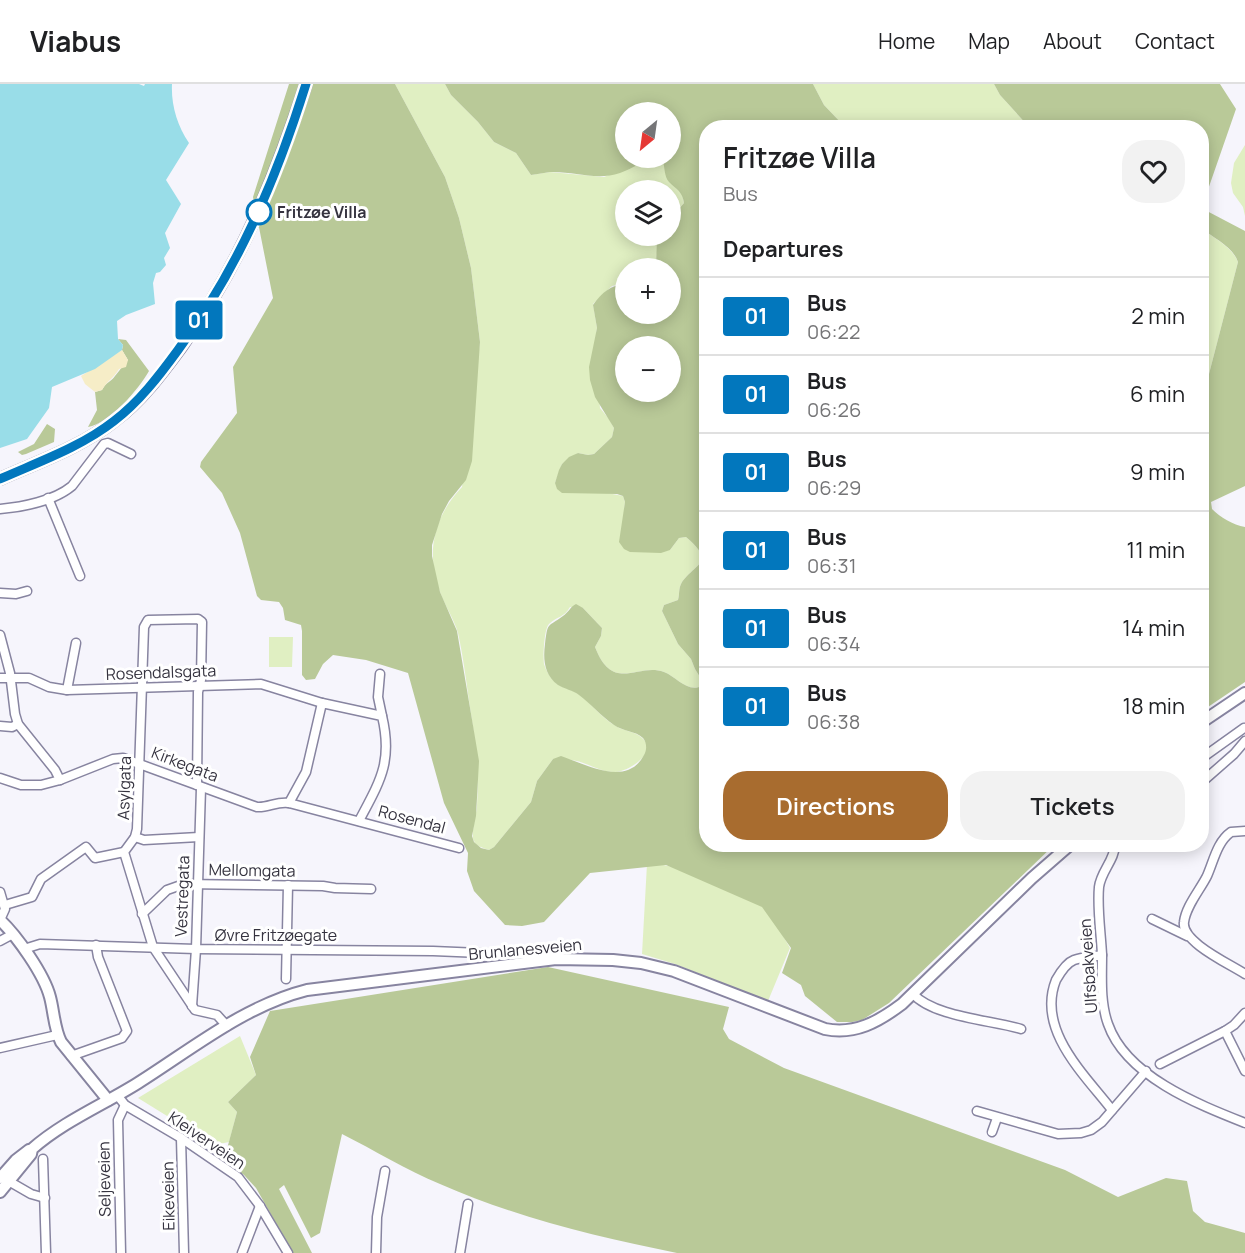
<!DOCTYPE html>
<html lang="en">
<head>
<meta charset="utf-8">
<style>
	:root { --surface:#fff; --page:#f2f2f2; --text:#202124; --muted:#757577; --line:#e0e0e0; --accent:#a86c2f }
	body { margin:0; font-family:Manrope,sans-serif; background:var(--page); color:var(--text); height:100vh; display:flex; flex-direction:column; font-size:22px; white-space:nowrap }
	* { box-sizing:border-box; margin:0 }
	p { font-size:20px; color:var(--muted) }
	.icon { flex:none; width:33px; height:33px; fill:none; stroke:currentColor; stroke-width:2; stroke-linecap:round; stroke-linejoin:round }
	.map { position:relative; flex:1; overflow:hidden }
	.side { position:absolute; left:699px; top:36px; width:510px; height:732px; display:flex; flex-direction:column; background:var(--surface); border-radius:24px; box-shadow:0 3px 15px #0003 }
	.side>* { flex:none }
	.badge { padding:0 12px; border-radius:4px; font-size:21px; line-height:39px }
	.needle { width:39px; rotate:209deg }
	.controls { position:absolute; left:615px; top:18px; display:grid; gap:12px }
	.controls a { display:grid; place-items:center; width:66px; height:66px; border-radius:50%; background:var(--surface); box-shadow:0 3px 15px #0003; font-size:30px }
	.map>.badge { position:absolute; translate:-50% -50%; box-shadow:0 0 0 3px #fff }
	h2 { padding:0 24px; font-size:22px; line-height:54px }
	.round { display:grid; place-items:center; flex:none; width:63px; height:63px; border-radius:24px; background:var(--page) }
	.headline { display:flex; align-items:center; justify-content:space-between; height:102px; padding:0 24px }
	h1 { font-size:28px; font-weight:600; line-height:45px }
	.cta { display:flex; gap:12px; margin-top:auto; padding:12px 24px }
	.cta a { flex:1; height:69px; border-radius:24px; background:var(--accent); color:#fff; font-size:24px; font-weight:600; line-height:69px; text-align:center }
	.cta a+a { background:var(--page); color:var(--text) }
	ul { padding:0; list-style:none }
	li { display:flex; align-items:center; gap:18px; height:78px; padding:0 24px; border-top:2px solid var(--line) }
	li div { flex:1 }
	li b { display:block; font-size:22px }
	li em { font-style:normal }
	li .badge { min-width:66px; font-weight:700; text-align:center }
	header { display:flex; align-items:center; gap:36px; box-sizing:border-box; height:84px; padding:0 30px; background:var(--surface); border-bottom:2px solid var(--line) }
	header strong { font-size:28px }
	nav { display:flex; gap:33px; margin-inline-start:auto; font-size:21px }
	.map>svg:first-child { display:block }
	.green { fill:#e0efc2 }
	.forest { fill:#b9c998; fill-rule:evenodd }
	.sand { fill:#f6edc7 }
	.water { fill:#99dde8 }
	.lines { fill:none; stroke-linecap:round; stroke-linejoin:round }
	.minor-casing { stroke:#8784a0; stroke-width:11 }
	.major-casing { stroke:#8784a0; stroke-width:14 }
	.minor { stroke:#fff; stroke-width:8 }
	.major { stroke:#fff; stroke-width:10 }
	.line-casing { stroke:#fff; stroke-width:14 }
	.line { stroke:#0277bd; stroke-width:9 }
	.stop-dot { fill:#fff; stroke:#0277bd; stroke-width:3 }
	.labels { text-anchor:middle; stroke-width:6; stroke-linejoin:round; paint-order:stroke }
	.stop-label { font-size:16px; font-weight:bold; fill:#35333f; stroke:#fff; text-anchor:start }
	.street-label { font-size:16px; fill:#35333f; stroke:#fff }
</style>
</head>
<body>
<header>
<strong>Viabus</strong>
<nav><a>Home</a><a>Map</a><a>About</a><a>Contact</a></nav>
</header>
<div class="map">
<svg width="1245" height="1169" viewBox="0 0 1245 1169">
	<rect width="100%" height="100%" fill="#f6f5fc"/>
	<g class="green">
		<path d="M395,0h50l6,11 27,27 16,20 22,11 15,22 19,-3 54,5 36,-15 13,-3 10,2 7,21 12,12 2,9 -13,15 -1,-28h-44v46h32l-2,32h-30l-1,15 -13,3 -19,18 4,24 -2,15 5,65 9,11 5,9 -2,9 -18,17 -6,1 -10,-2 -16,11 -7,19 68,13 2,6 -1,10 46,38 9,-12 7,-1c30,26 11,25 -4,45 -4,7 -2,11 -4,18l-14,5 -2,6 16,33 13,15 4,10 8,13 -1,4c-15,7 -25,-9 -38,-14 -26,-10 -51,22 -69,-25l6,-11 1,-8 -19,-20 -13,-1c-6,11 -13,9 -21,17 -5,5 -6,33 -5,40 2,6 5,12 9,16 7,8 16,8 24,13 14,9 24,25 39,33 7,5 18,5 25,11 19,14 -11,34 -25,35 -16,1 -29,-10 -44,-12 -6,-1 -13,-1 -19,-1l-16,22 -6,21 -37,45 -5,3c-6,-2 -13,-4 -15,-9 -4,-6 3,-28 3,-36 2,-33 -1,-58 -6,-91 -4,-26 -7,-54 -13,-81 -4,-14 -13,-27 -18,-41 -15,-39 -6,-76 22,-105l18,-145 -9,-74 -12,-50 -14,-41z"/>
		<path d="M813,0h181l6,11 29,32h-184l-21,-22z"/>
		<path d="M1245,61v71l-2,-9 -10,-14 -2,-10 3,-20z"/>
		<path d="M1202,145c12,9 30,18 36,33l-36,139z"/>
		<path d="M269,553h24l-1,30h-23z"/>
		<path d="M647,780h11l26,5 80,34 26,45 -22,53 -93,-37 -33,-10z"/>
		<path d="M240,952l16,39 -28,27 9,10 -8,30 -15,3 -76,-47z"/>
	</g>
	<g class="forest">
		<path d="M289,0h106l50,93 14,41 12,50 9,74 -8,119 -6,19 -17,21 -7,13 -10,31v11l8,36 17,39 22,130 -3,55 -4,20 2,6 7,6 8,2 5,-3 37,-45 6,-21 16,-22 8,-3c24,8 66,32 83,-1 3,-5 3,-12 -1,-17 -7,-7 -21,-7 -29,-13 -13,-9 -23,-21 -35,-30 -6,-5 -15,-6 -21,-10 -14,-10 -15,-26 -13,-41 3,-23 2,-16 18,-28 6,-4 7,-9 13,-12l7,4 19,20 -1,8 -6,11c18,47 43,15 69,25 13,5 23,21 38,14l1,-4 -8,-13 -4,-10 -13,-15 -16,-33 2,-6 14,-5c2,-7 0,-11 4,-18 15,-20 34,-19 4,-45l-7,1 -9,12 -9,3 -31,-1 -6,-3 -5,-7 6,-40 -2,-6 -6,-2 -55,-1 -5,-4 -2,-6 4,-13 3,-6 7,-7 9,-4 10,2 6,-1 18,-17 2,-9 -19,-31 -5,-17 -1,-13 8,-39 -4,-23c9,-13 18,-19 32,-22l1,31h44v-46h-14l1,-30 1,-2h12l1,-18 13,-15c-2,-12 -7,-13 -15,-21 -5,-6 -4,-14 -6,-21 -18,-3 -27,6 -43,12 -24,8 -46,-2 -70,-1 -6,1 -12,2 -19,3l-15,-22 -22,-11 -16,-20 -27,-27 -6,-11h368l11,21 21,22 -139,1v716l348,1 -165,158 -27,17 -10,2h-15l-32,-26 -4,-11 -19,-12 9,-25 -29,-41 -96,-42 -76,8 -46,49 -22,4 -17,-1 -31,-34 -7,-20 1,-18 -24,-50 -36,-130 -42,-13 -33,-5 -10,9 -8,15 -9,1 -4,-5v-44l-1,-6 -16,-5 -2,-12 -4,-6 -18,-2 -4,-4 -17,-63 -18,-40 -22,-26 1,-5 36,-49 -4,-46 40,-69 -20,-101zM626,28h44v46h-44zM626,262h44v46h-44z"/>
		<path d="M994,0h226l16,25 -32,92 1,9 40,21v255l-34,16 1,7c8,8 21,16 33,18v155l-43,29v-310l36,-139c-5,-15 -24,-24 -36,-33v-101l-173,-1 -29,-32z"/>
		<path d="M118,255l8,1 23,31c-11,19 -39,52 -61,56l9,-17 -2,-18 7,-2c5,-9 9,-8 13,-14 5,-6 8,-11 13,-16l-6,-10 1,-5z"/>
		<path d="M47,340l8,5 -1,13 -28,12 -4,1 -4,-3 16,-8z"/>
		<path d="M548,883l181,40 -6,22 6,10 55,29 281,102 53,27 48,-19 21,3 6,30 12,11 40,11v20h-568c-80,-16 -162,-36 -237,-69 -34,-14 -66,-34 -98,-50l-22,99 -9,5 -27,-53 -5,4 33,64h-19l-37,-65 -12,-13 -20,-15 13,-48 -9,-10 28,-27 -6,-18 20,-46z"/>
	</g>
	<path class="sand" d="M122,266l6,10 -2,7 -7,2c-5,9 -12,12 -17,21l-7,2 -10,-8 -4,-8z"/>
	<path class="water" d="M0,0h139l5,2 1,-2h27c-1,21 5,41 17,59l-23,37 15,24 -16,29 5,15 -6,10 2,7 -6,7 -4,1 -3,10 2,21 -29,11 -9,6 1,18 5,6 -1,5 -27,19 -43,18 -3,21 -22,31 -27,9z"/>
	<g class="lines">
		<g class="minor-casing">
			<g id="minor">
				<path d="M48,414l32,78"/>
				<path d="M0,425c22,-2 54,-8 72,-23l32,-42 4,-1 23,11"/>
				<path d="M0,509l16,1 11,-3"/>
				<path d="M0,551l10,38 5,41 3,10 37,46 5,10"/>
				<path d="M380,590l-2,23 4,19"/>
				<path d="M0,594h29l20,9 18,3 194,-6 61,19"/>
				<path d="M67,606l9,-47"/>
				<path d="M0,642l12,1 6,-3"/>
				<path d="M1202,674l42,-30"/>
				<path d="M0,694l21,7h20l19,-5 53,-21 10,-1 134,49c11,1 20,-6 32,-4l170,45"/>
				<path d="M1202,698l32,-28 11,-13"/>
				<path d="M197,701l1,-93 3,-12 1,-58 -4,-3 -50,1 -4,7 -7,202 -2,8 -11,15 29,95 42,63 22,5 10,11"/>
				<path d="M289,719l17,-31 16,-69 60,13c11,46 -2,65 -23,105"/>
				<path d="M1245,747l-14,1c-14,10 -17,28 -24,44 -7,14 -21,30 -23,46 -3,20 46,42 61,52"/>
				<path d="M135,753l9,3 55,-3"/>
				<path d="M1115,760c0,16 -14,27 -16,43 -2,22 2,46 3,68 0,22 -2,47 6,69 18,52 89,80 137,99"/>
				<path d="M0,808l5,17 -5,11"/>
				<path d="M5,821l27,-8 9,-18 45,-32 9,11 29,-6"/>
				<path d="M142,830l25,-24 17,-6 139,2 12,2 36,1"/>
				<path d="M1152,835l35,17"/>
				<path d="M0,857l13,-7"/>
				<path d="M24,865l16,-5 156,5 237,2 98,4 36,-5"/>
				<path d="M1102,871c-9,2 -19,2 -28,5 -8,3 -14,13 -18,20 -20,50 29,95 56,130"/>
				<path d="M286,895l2,-94"/>
				<path d="M913,910c21,23 78,26 108,35"/>
				<path d="M192,922l4,-57 5,-161"/>
				<path d="M1225,947l20,40"/>
				<path d="M0,964l57,-13"/>
				<path d="M71,972l51,-18 5,-7 -29,-74 -2,-12"/>
				<path d="M1160,980l65,-33 9,-6 11,-12"/>
				<path d="M117,1011l8,10 56,33 57,39 22,29 28,47"/>
				<path d="M977,1027l81,23 23,-1 10,-3 11,-8 44,-51"/>
				<path d="M992,1048l5,-14"/>
				<path d="M181,1054l3,115"/>
				<path d="M43,1075l3,94"/>
				<path d="M5,1095l26,15 14,4"/>
				<path d="M121,1169l-3,-133 7,-15"/>
				<path d="M242,1169l18,-47"/>
				<path d="M376,1169l1,-36 8,-46"/>
				<path d="M460,1169l8,-49"/>
			</g>
		</g>
		<g class="major-casing">
			<g id="major">
				<path d="M0,395c38,-17 81,-32 114,-58 27,-20 47,-47 67,-74 59,-82 94,-168 125,-263"/>
				<path d="M1202,638l43,-29"/>
				<path d="M0,836c17,16 44,54 50,77 4,15 4,31 11,45l47,58"/>
				<path d="M0,1094l16,-18 13,-10"/>
				<path d="M0,1108l31,-38 1,-5c32,-28 71,-44 106,-66 54,-34 106,-77 169,-93l249,-31 57,1 28,3 33,8 151,58c30,6 53,-7 77,-25l130,-126 39,-34"/>
			</g>
		</g>
		<use href="#minor" class="minor"/>
		<use href="#major" class="major"/>
	</g>
	<g class="lines">
		<g class="line-casing">
			<path id="line" d="M0,395c38,-17 81,-32 114,-58 25,-19 45,-45 64,-71 60,-81 98,-170 128,-266"/>
		</g>
		<use href="#line" class="line"/>
	</g>
	<circle class="stop-dot" cx="259" cy="128" r="12"/>
	<g class="labels">
		<g class="stop-label">
			<text x="277" y="134">Fritzøe Villa</text>
		</g>
		<g class="street-label">
			<text transform="translate(161 588) rotate(-2)" y="6">Rosendalsgata</text>
			<text transform="translate(185 680) rotate(21)" y="6">Kirkegata</text>
			<text transform="translate(124 704) rotate(-88)" y="6">Asylgata</text>
			<text transform="translate(412 735) rotate(15)" y="6">Rosendal</text>
			<text transform="translate(252 786) rotate(1)" y="6">Mellomgata</text>
			<text transform="translate(182 812) rotate(-88)" y="6">Vestregata</text>
			<text x="276" y="857">Øvre Fritzøegate</text>
			<text transform="translate(525 865) rotate(-5)" y="6">Brunlanesveien</text>
			<text transform="translate(1088 882) rotate(-94)" y="6">Ulfsbakveien</text>
			<text transform="translate(207 1056) rotate(34)" y="6">Kleiverveien</text>
			<text transform="translate(104 1095) rotate(-91)" y="6">Seljeveien</text>
			<text transform="translate(168 1112) rotate(-91)" y="6">Eikeveien</text>
		</g>
	</g>
</svg>
<div class="controls">
<a><svg class="needle" viewBox="-14 -14 28 28"><path d="M0-13l5 13h-10z" fill="#e53935"/><path d="M0 13l5-13h-10z" fill="#757577"/></svg></a>
<a><svg class="icon" aria-label="layers" viewBox="0 0 24 24"><path d="M12 4l9 5-9 5-9-5zM3 14l9 5 9-5"/></svg></a>
<a>+</a>
<a>−</a>
</div>
<b class="badge" style="left:199px;top:236px;background:#0277bd;color:#fff">01</b>
<section class="side">
<div class="headline"><div><h1>Fritzøe Villa</h1><p>Bus</p></div><a class="round"><svg class="icon" aria-label="heart" viewBox="0 0 24 24"><path d="M12 20l-8-8c-3-5 5-10 8-4 3-6 11-1 8 4z"/></svg></a></div>
<h2>Departures</h2>
<ul>
<li><span class="badge" style="background:#0277bd;color:#fff">01</span><div><b>Bus</b><p>06:22</p></div><em>2 min</em></li>
<li><span class="badge" style="background:#0277bd;color:#fff">01</span><div><b>Bus</b><p>06:26</p></div><em>6 min</em></li>
<li><span class="badge" style="background:#0277bd;color:#fff">01</span><div><b>Bus</b><p>06:29</p></div><em>9 min</em></li>
<li><span class="badge" style="background:#0277bd;color:#fff">01</span><div><b>Bus</b><p>06:31</p></div><em>11 min</em></li>
<li><span class="badge" style="background:#0277bd;color:#fff">01</span><div><b>Bus</b><p>06:34</p></div><em>14 min</em></li>
<li><span class="badge" style="background:#0277bd;color:#fff">01</span><div><b>Bus</b><p>06:38</p></div><em>18 min</em></li>
</ul>
<div class="cta"><a>Directions</a><a>Tickets</a></div>
</section>
</div>
</body>
</html>
